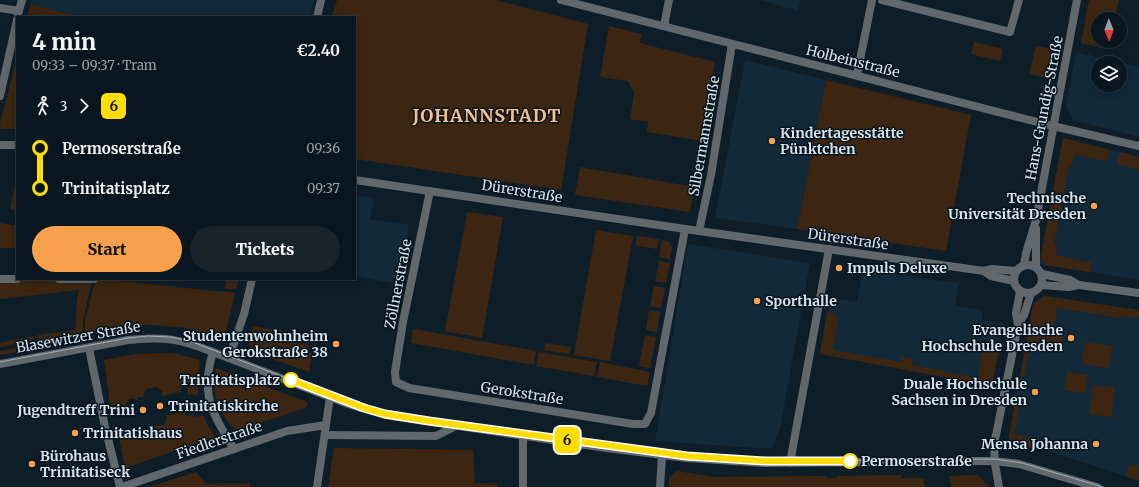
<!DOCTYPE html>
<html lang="en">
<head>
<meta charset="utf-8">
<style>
	:root { --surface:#0a161f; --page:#18232c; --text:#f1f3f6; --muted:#999fa4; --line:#2a353d; --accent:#f8a04b }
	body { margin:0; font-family:Merriweather,serif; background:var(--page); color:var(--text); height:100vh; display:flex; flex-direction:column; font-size:15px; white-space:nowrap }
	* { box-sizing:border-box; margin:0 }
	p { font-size:13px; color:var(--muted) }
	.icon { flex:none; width:22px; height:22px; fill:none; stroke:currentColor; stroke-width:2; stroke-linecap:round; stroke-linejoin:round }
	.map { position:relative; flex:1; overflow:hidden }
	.drawer { position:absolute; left:16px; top:16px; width:340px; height:264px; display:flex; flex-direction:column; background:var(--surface); border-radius:0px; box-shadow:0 2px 10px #0003,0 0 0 1px var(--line) }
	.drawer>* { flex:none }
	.badge { padding:0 8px; border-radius:6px; font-size:14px; line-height:26px }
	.needle { width:26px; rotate:179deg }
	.controls { position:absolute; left:1091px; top:12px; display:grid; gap:8px }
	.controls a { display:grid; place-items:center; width:36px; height:36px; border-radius:50%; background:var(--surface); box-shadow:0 2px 10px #0003,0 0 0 1px var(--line); font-size:20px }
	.map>.badge { position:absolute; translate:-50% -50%; box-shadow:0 0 0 2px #fff }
	.legs { display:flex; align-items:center; gap:6px; height:44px; padding:0 16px; font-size:13px }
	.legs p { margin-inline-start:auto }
	.summary { display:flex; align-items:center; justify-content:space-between; height:68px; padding:0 16px }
	h1 { font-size:22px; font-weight:800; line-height:30px }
	.primary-button { display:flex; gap:8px; margin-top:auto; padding:8px 16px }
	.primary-button a { flex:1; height:46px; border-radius:24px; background:var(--accent); color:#111; font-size:16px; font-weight:800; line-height:46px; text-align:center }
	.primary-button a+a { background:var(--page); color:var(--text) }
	ul { padding:0 16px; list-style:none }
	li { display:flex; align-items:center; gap:14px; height:40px; font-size:15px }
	li i { display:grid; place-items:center; width:6px; height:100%; margin:0 5px; background:currentColor }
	li i::after { content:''; width:10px; height:10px; margin:-5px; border:3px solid; border-radius:50%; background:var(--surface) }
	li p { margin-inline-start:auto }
	li:first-child i { background:linear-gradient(#0000 50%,currentColor 0) }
	li:last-child i { background:linear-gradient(currentColor 50%,#0000 0) }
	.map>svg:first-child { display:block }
	.built { fill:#112938; fill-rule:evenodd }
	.green { fill:#3d2611 }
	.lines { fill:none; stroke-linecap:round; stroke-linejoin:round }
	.minor { stroke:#60686e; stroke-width:8 }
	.tertiary { stroke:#60686e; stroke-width:8 }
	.tram { stroke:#a3afb7; stroke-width:1 }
	.line-1-casing { stroke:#fff; stroke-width:9 }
	.line-1 { stroke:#fd0; stroke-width:6 }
	.poi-dot { fill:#f8a04b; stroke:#051520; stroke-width:1.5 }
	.stop-1-dot { fill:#fff; stroke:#fd0; stroke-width:2 }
	.labels { text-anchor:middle; stroke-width:3; stroke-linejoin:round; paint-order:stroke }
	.street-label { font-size:14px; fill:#d7e2e9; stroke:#051520 }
	.poi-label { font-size:14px; font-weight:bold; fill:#d7e2e9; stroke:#051520; text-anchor:start }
	.stop-label { font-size:14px; font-weight:bold; fill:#d7e2e9; stroke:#051520; text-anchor:end }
	.district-label { font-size:18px; font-weight:bold; letter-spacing:1px; fill:#fcbe88; stroke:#051520 }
</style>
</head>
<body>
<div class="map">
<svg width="1139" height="487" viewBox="0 0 1139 487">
	<rect width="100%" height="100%" fill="#0e1e29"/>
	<g class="built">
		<path d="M32,0h282l-4,17h-230l-49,-13z"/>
		<path d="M760,0h41l-3,11z"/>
		<path d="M1076,52l63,15v70l-66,-17 -7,-14zM1098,63h22v22h-22z"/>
		<path d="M745,60l81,20 -29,149 -82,-11z"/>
		<path d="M1063,138l76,19v123l-100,-16z"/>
		<path d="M355,195l19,3 -4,21 39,6 -11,59 -43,-8z"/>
		<path d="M688,244l122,19 -30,166 -8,20 -117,-8z"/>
		<path d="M863,270l96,13 -4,23 28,4 -1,10 21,3 -11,63 -172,-32 10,-57 27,5z"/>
		<path d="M1044,296l95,14v166l-1,5 -12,-5 -87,-28 -12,-1 -19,-4 25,-139z"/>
	</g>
	<g class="green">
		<path d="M337,0h158l93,24 -27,166 -206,-31v-142h-23z"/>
		<path d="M1089,0h30l-5,19h-16v22h10l-2,8 -25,-6z"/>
		<path d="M31,4l49,13h-53z"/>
		<path d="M609,26l33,8 -2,9 75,19 -13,79 -55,-9 1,-10 -18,-3 4,-26 -6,-12 -28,-4z"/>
		<path d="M974,42l29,7 -3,12 -29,-7z"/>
		<path d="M1036,46l21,4 -7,29 -21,-5z"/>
		<path d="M17,57v72h-17v-6z"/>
		<path d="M826,80l145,35 -25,136 -149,-22z"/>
		<path d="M1063,138l47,12 -3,11 -33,-6 -2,10h-3l-15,79h3l-1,11 36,8 -2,9 -45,-7 -4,-9z"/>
		<path d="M1120,152l19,5v13l-22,-6z"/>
		<path d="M580,167l114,20 -4,25 -115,-17z"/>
		<path d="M16,182h1v28l-7,-1z"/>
		<path d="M467,212l36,5 -21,121 -37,-7z"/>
		<path d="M0,223l17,3v22h-17z"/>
		<path d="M596,230l37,6 -23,125 -36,-6z"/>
		<path d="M637,236l22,3 -2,10 -22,-4z"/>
		<path d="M662,240l6,1 4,6 -2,12 -11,-2z"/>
		<path d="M659,261l11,2 -4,20 -11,-2z"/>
		<path d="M226,279h13l-3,10h-11z"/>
		<path d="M0,281h92l-9,40v11l-44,8 -1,-5 37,-5 2,-29 2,-11 -79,9z"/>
		<path d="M95,281h23l117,12 -10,43 -3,3h-5l-31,-11 -20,-2 -32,-2 -49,8v-11z"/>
		<path d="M654,286l11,2 -4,20 -11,-2z"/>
		<path d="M1044,296l95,14v8l-17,-2v2l-65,-10 -3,18 10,2 -3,22 -30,-6 -7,34 -4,-1 13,-73z"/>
		<path d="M649,310l11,2 -3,20 -11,-2z"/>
		<path d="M827,312l7,1c7,10 0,25 -1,37l68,12 1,-5 11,2 -1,6 66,13 5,-31 8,2 1,-7 8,2 -8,42 -172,-32z"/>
		<path d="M253,326l30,5 -1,5 14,2v5l13,2 -2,7 5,1 -3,19 -56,-20c-7,-8 -3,-16 0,-26z"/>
		<path d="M413,329l123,22 -2,14 -123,-22z"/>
		<path d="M645,335l11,2 -6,31 -11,-2z"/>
		<path d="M33,336l1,5 -34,6v-4z"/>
		<path d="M1085,342l27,4 -3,22 -27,-4z"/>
		<path d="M545,343l26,4 -2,7 -25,-4z"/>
		<path d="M35,345l-1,4 -34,6v-4z"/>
		<path d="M539,352l58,10 -3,14 -58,-10z"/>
		<path d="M173,353l27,7 -2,20v14l-2,2 -4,-2 -4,1v-7l-3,-2 -4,3v3l-12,2v-1l-1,2 -6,1v-5l-5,-4 -11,2 -2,5 -1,1 1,2h-6l-1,3 -4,-2 -4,1 -2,3v4l3,2 -19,3 -7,-51 31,-6z"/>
		<path d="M600,362l50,10 -3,14 -50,-9z"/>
		<path d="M216,368l91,34 1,2 -3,4 -69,23c-18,-17 -26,-39 -20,-63z"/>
		<path d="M1067,372l21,3 -3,18 -21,-3z"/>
		<path d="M1093,385l22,3 -4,29 -22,-3z"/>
		<path d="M1016,397l5,1 -7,36 26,5 -2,9 -11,-1 -19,-4z"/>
		<path d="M185,412v3l3,2 5,-3 1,3 9,-2 5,11 8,11 -91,31 -6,-30 30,-6 5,-6 10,-1 3,-6 -1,-4h7v-1z"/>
		<path d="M334,448l139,2 2,33 22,1 1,3h-170z"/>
		<path d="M1129,464l10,2 -1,15 -12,-5z"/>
		<path d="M677,471l37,6 112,-1v2h11v-2l64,-1v3h22l2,9h-256v-9z"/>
		<path d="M196,472l10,12 44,-1v4h-102z"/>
		<path d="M977,475l11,10 1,2h-38l-2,-11z"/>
	</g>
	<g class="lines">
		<g class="minor">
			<path d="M561,0l492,126 86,20"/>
			<path d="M882,0l128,32 9,-32"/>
			<path d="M0,8l19,3"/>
			<path d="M18,14l4,-14"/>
			<path d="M317,17l4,-17"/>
			<path d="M664,26l5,-26"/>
			<path d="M857,75l15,-75"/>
			<path d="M0,96l17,-76"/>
			<path d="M0,145h17"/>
			<path d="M355,180l344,51 285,40 8,-2 24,2"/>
			<path d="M430,191l-27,131 -8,50 1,10 13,6 224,36h12l6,-11 34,-184"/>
			<path d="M699,231l12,-56 21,-131"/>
			<path d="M984,271l7,5 23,5"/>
			<path d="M1042,274l28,6 9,5 60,8"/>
			<path d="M0,279h17"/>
			<path d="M59,279h35"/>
			<path d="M1041,285l28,2 10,-2"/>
			<path d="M89,348l16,79 15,60"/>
			<path d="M213,352c-13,42 -1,61 21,97"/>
			<path d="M229,358l15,-44 8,-35"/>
			<path d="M325,435l111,1 20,-10"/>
			<path d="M790,463l39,-214"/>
			<path d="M122,487l165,-56 39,-6"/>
			<path d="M317,487l13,-90"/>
			<path d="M523,487v-51"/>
			<path d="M660,487l2,-31"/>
		</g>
		<g class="tertiary">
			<circle cx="1028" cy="279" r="14"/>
			<path d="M1024,265l2,-12 10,-33 41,-220"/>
			<path d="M1036,267v-38"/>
			<path d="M1018,325l6,-10 7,-22"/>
			<path d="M0,364l128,-24c36,-4 52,-1 85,12l135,52 37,11 221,33 81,10 77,5 212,-2h19l24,3 78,23"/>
			<path d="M999,487l-4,-23 -1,-19 24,-120 -2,-12 4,-22"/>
		</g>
		<path class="tram" d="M0,362l128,-24 20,-2 23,1 19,4 174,67 35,9 263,37 56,5 72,2 205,-2 27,4 81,24"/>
	</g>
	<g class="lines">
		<g class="line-1-casing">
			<path id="line-1" d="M291,380l73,28 21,6 44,7 258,35 78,5h85"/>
		</g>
		<use href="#line-1" class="line-1"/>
	</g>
	<g class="poi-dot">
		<circle cx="772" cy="141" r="4"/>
		<circle cx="1094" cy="206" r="4"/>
		<circle cx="839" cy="268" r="4"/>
		<circle cx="757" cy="301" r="4"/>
		<circle cx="1071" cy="338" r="4"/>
		<circle cx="336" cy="344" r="4"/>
		<circle cx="1035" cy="392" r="4"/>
		<circle cx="160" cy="406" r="4"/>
		<circle cx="143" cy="410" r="4"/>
		<circle cx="75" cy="433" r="4"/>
		<circle cx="1096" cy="444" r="4"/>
		<circle cx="32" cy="464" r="4"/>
	</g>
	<g class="stop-1-dot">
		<circle cx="291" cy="380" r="7"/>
		<circle cx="850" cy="461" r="7"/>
	</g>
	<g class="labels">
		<g class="street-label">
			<text transform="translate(853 61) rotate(14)" y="5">Holbeinstraße</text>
			<text transform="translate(1044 108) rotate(-79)" y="5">Hans-Grundig-Straße</text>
			<text transform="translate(704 136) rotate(-80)" y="5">Silbermannstraße</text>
			<text transform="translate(522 191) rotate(9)" y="5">Dürerstraße</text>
			<text transform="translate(848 239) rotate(8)" y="5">Dürerstraße</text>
			<text transform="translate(398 284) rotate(-79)" y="5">Zöllnerstraße</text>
			<text transform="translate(78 337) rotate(-10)" y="5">Blasewitzer Straße</text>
			<text transform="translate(522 393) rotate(9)" y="5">Gerokstraße</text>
			<text transform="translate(219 440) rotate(-19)" y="5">Fiedlerstraße</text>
		</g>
		<g class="poi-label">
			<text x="780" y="138">Kindertagesstätte<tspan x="780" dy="16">Pünktchen</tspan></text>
			<text x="1086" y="203" text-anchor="end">Technische<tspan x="1086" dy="16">Universität Dresden</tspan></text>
			<text x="847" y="273">Impuls Deluxe</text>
			<text x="765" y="306">Sporthalle</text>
			<text x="1063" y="335" text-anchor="end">Evangelische<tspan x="1063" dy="16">Hochschule Dresden</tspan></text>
			<text x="328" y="341" text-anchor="end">Studentenwohnheim<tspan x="328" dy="16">Gerokstraße 38</tspan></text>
			<text x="1027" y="389" text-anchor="end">Duale Hochschule<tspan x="1027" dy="16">Sachsen in Dresden</tspan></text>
			<text x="168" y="411">Trinitatiskirche</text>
			<text x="135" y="415" text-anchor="end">Jugendtreff Trini</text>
			<text x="83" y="438">Trinitatishaus</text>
			<text x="1088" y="449" text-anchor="end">Mensa Johanna</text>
			<text x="40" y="461">Bürohaus<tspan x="40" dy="16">Trinitatiseck</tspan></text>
		</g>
		<g class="stop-label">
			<text x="280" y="385">Trinitatisplatz</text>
			<text x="861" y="466" text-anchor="start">Permoserstraße</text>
		</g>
		<g class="district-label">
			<text x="487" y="122">JOHANNSTADT</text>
		</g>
	</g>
</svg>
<div class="controls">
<a><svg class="needle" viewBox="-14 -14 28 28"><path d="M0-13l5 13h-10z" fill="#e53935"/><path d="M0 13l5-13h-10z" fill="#999fa4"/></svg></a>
<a><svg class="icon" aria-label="layers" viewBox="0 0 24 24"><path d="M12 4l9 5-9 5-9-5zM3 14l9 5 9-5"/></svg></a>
</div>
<b class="badge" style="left:567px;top:440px;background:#fd0;color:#111">6</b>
<section class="drawer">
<div class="summary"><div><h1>4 min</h1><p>09:33 – 09:37 · Tram</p></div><b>€2.40</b></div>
<div class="legs"><svg class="icon" aria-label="walk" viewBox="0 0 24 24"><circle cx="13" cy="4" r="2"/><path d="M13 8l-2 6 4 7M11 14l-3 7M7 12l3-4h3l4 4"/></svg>3<svg class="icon" aria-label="forward" viewBox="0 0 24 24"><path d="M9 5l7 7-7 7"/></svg><b class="badge" style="background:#fd0;color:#111">6</b></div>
<ul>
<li><i style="color:#fd0"></i><b>Permoserstraße</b><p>09:36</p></li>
<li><i style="color:#fd0"></i><b>Trinitatisplatz</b><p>09:37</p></li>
</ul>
<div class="primary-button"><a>Start</a><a>Tickets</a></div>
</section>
</div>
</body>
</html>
